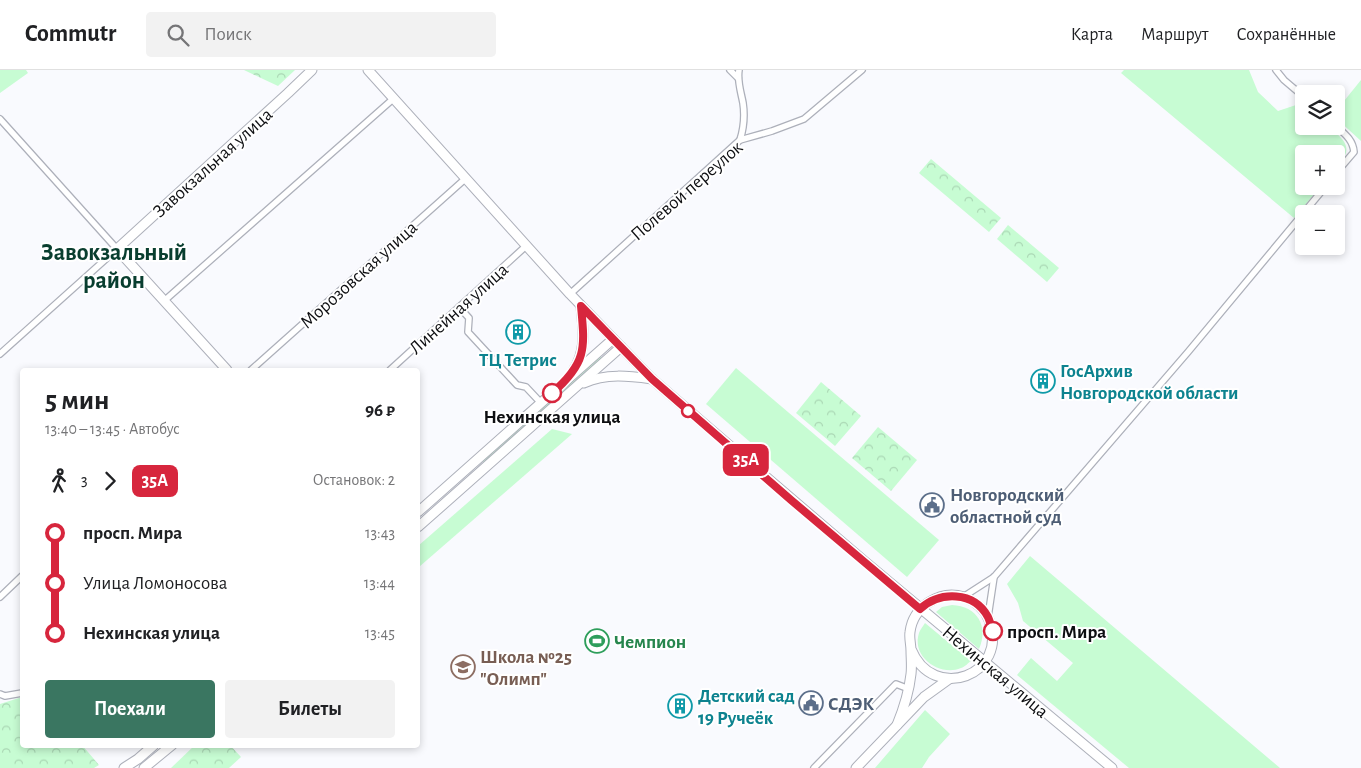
<!DOCTYPE html>
<html lang="ru">
<head>
<meta charset="utf-8">
<style>
	:root { --surface:#fff; --page:#f2f2f2; --text:#202124; --muted:#757577; --line:#e0e0e0; --accent:#3a7661 }
	body { margin:0; font-family:"Alegreya Sans",sans-serif; background:var(--page); color:var(--text); height:100vh; display:flex; flex-direction:column; font-size:19px; white-space:nowrap }
	* { box-sizing:border-box; margin:0 }
	p { font-size:16px; color:var(--muted) }
	.icon { flex:none; width:28px; height:28px; fill:none; stroke:currentColor; stroke-width:2; stroke-linecap:round; stroke-linejoin:round }
	.map { position:relative; flex:1; overflow:hidden }
	.side { position:absolute; left:20px; top:298px; width:400px; height:380px; display:flex; flex-direction:column; background:var(--surface); border-radius:5px; box-shadow:0 2px 8px #0003 }
	.side>* { flex:none }
	.badge { padding:0 10px; border-radius:8px; font-size:18px; line-height:32px }
	.fabs { position:absolute; left:1295px; top:15px; display:grid; gap:10px }
	.fabs a { display:grid; place-items:center; width:50px; height:50px; border-radius:5px; background:var(--surface); box-shadow:0 2px 8px #0003; font-size:25px }
	.map>.badge { position:absolute; translate:-50% -50%; box-shadow:0 0 0 2px #fff }
	.legs { display:flex; align-items:center; gap:8px; height:55px; padding:0 25px; font-size:16px }
	.legs p { margin-inline-start:auto }
	.headline { display:flex; align-items:center; justify-content:space-between; height:85px; padding:0 25px }
	h1 { font-size:28px; font-weight:700; line-height:38px }
	.cta { display:flex; gap:10px; margin-top:auto; padding:10px 25px }
	.cta a { flex:1; height:58px; border-radius:5px; background:var(--accent); color:#fff; font-size:20px; font-weight:700; line-height:58px; text-align:center }
	.cta a+a { background:var(--page); color:var(--text) }
	ul { padding:0 25px; list-style:none }
	li { display:flex; align-items:center; gap:18px; height:50px; font-size:19px }
	li i { display:grid; place-items:center; width:8px; height:100%; margin:0 6px; background:currentColor }
	li i::after { content:''; width:12px; height:12px; margin:-6px; border:4px solid; border-radius:50%; background:var(--surface) }
	li p { margin-inline-start:auto }
	li:first-child i { background:linear-gradient(#0000 50%,currentColor 0) }
	li:last-child i { background:linear-gradient(currentColor 50%,#0000 0) }
	header { display:flex; align-items:center; gap:30px; box-sizing:border-box; height:70px; padding:0 25px; background:var(--surface); border-bottom:1px solid var(--line) }
	header strong { font-size:24px }
	nav { display:flex; gap:28px; margin-inline-start:auto; font-size:18px }
	.search { width:350px; height:45px; background:var(--page); display:flex; align-items:center; gap:12px; box-sizing:border-box; padding:0 18px; border-radius:5px; color:var(--muted); font-size:19px }
	.map>svg:first-child { display:block }
	.green { fill:#c7fcd3 }
	.park { fill:url(#park-crowns) }
	.lines { fill:none; stroke-linecap:round; stroke-linejoin:round }
	.street-casing { stroke:#adb0ba; stroke-width:8 }
	.secondary-casing { stroke:#adb0ba; stroke-width:11 }
	.primary-casing { stroke:#adb0ba; stroke-width:11 }
	.street { stroke:#fff; stroke-width:5.5 }
	.secondary { stroke:#fff; stroke-width:9 }
	.primary { stroke:#fff; stroke-width:9 }
	.line-1-casing { stroke:#fff; stroke-width:11 }
	.line-1 { stroke:#d7263d; stroke-width:8 }
	.stop-1-dot { fill:#fff; stroke:#d7263d; stroke-width:2.5 }
	.labels { text-anchor:middle; stroke-width:4; stroke-linejoin:round; paint-order:stroke }
	.street-label { font-size:19px; fill:#0e0f12; stroke:#fff }
	.culture-label { font-size:19px; font-weight:bold; fill:#0d838f; stroke:#fff; text-anchor:start }
	.stop-label { font-size:19px; font-weight:bold; fill:#0e0f12; stroke:#fff }
	.service-label { font-size:19px; font-weight:bold; fill:#4e5e75; stroke:#fff; text-anchor:start }
	.leisure-label { font-size:19px; font-weight:bold; fill:#27864d; stroke:#fff; text-anchor:start }
	.education-label { font-size:19px; font-weight:bold; fill:#785e54; stroke:#fff; text-anchor:start }
	.district-label { font-size:24px; font-weight:bold; fill:#093e2f; stroke:#fff }
</style>
</head>
<body>
<header>
<strong>Commutr</strong>
<div class="search"><svg class="icon" aria-label="search" viewBox="0 0 24 24"><circle cx="10" cy="10" r="6"/><path d="M15 15l6 6"/></svg>Поиск</div>
<nav><a>Карта</a><a>Маршрут</a><a>Сохранённые</a></nav>
</header>
<div class="map">
<svg width="1361" height="698" viewBox="0 0 1361 698">
	<defs>
		<pattern id="park-crowns" width="20" height="18" patternUnits="userSpaceOnUse" patternTransform="scale(1.25)"><rect width="20" height="18" fill="#c7fcd3"/><path d="M2 6a3 3 0 1 1 6 0M12 15a3 3 0 1 1 6 0" fill="none" stroke="#aad7b4"/></pattern>
	</defs>
	<rect width="100%" height="100%" fill="#f9fafe"/>
	<g class="green">
		<path d="M0,0h26l2,3 -28,20z"/>
		<path d="M1124,0h125l9,22 20,19 21,-7 5,3v19c6,0 18,-2 24,1 3,1 6,5 9,7 15,13 10,21 -1,34v-14h-32v32h17l-27,32 -173,-145z"/>
		<path d="M1361,10v61l-25,-23v-7z"/>
		<path d="M600,286l3,3 -119,104 -2,-3z"/>
		<path d="M736,298l203,172 -32,37 -201,-173z"/>
		<path d="M552,359l20,5 -153,133 -1,-2v-19z"/>
		<path d="M1030,486l250,212h-151l-112,-93 14,-17 26,23 16,-18 -50,-42 -5,-18 -11,-19z"/>
		<path d="M952,535c25,1 37,21 27,44l-43,-37 6,-5z"/>
		<path d="M925,553l46,38c-3,2 -6,6 -10,7 -21,9 -50,-11 -42,-35 1,-3 4,-7 6,-10z"/>
		<path d="M925,640l25,24 -21,23 -7,11h-47z"/>
	</g>
	<g class="park">
		<path d="M244,0h51l-17,16z"/>
		<path d="M931,89l70,59 -12,14 -70,-59z"/>
		<path d="M1008,155l51,43 -12,14 -50,-43z"/>
		<path d="M821,312l40,34 -26,30 -39,-33z"/>
		<path d="M878,357l39,33 -26,31 -39,-33z"/>
		<path d="M22,627v48h60l17,20 -5,3h-94v-64z"/>
		<path d="M195,675h35l11,12 -12,11h-58z"/>
	</g>
	<g class="lines">
		<g class="street-casing">
			<g id="street">
				<path d="M730,0l8,8"/>
				<path d="M739,0c-2,11 2,22 4,33 2,13 1,24 -3,37"/>
				<path d="M1276,0l8,10 20,17"/>
				<path d="M0,49l117,130 -117,105"/>
				<path d="M1336,56c9,8 17,14 18,26l-18,21"/>
				<path d="M570,224l170,-154 32,-9 32,-12 58,-49"/>
				<path d="M164,231l229,-202"/>
				<path d="M459,237l10,11 -1,14 49,53 9,2 15,16"/>
				<path d="M251,300l214,-191"/>
				<path d="M390,300l136,-124"/>
				<path d="M0,527l22,-21"/>
				<path d="M963,527l31,-20 194,-225 138,-166"/>
				<path d="M988,547l6,-40"/>
				<path d="M0,624l5,2 17,-3"/>
				<path d="M814,698l82,-84 13,5"/>
			</g>
		</g>
		<g class="secondary-casing">
			<g id="secondary">
				<path d="M227,300l-110,-121 171,-156 24,-23"/>
				<path d="M573,301c14,-21 10,-42 8,-65"/>
				<path d="M584,313c22,-10 45,-7 68,-4"/>
				<path d="M418,442l195,-173"/>
				<path d="M418,457l203,-180"/>
				<path d="M124,698l14,-9 16,-14"/>
				<path d="M144,698l28,-23"/>
			</g>
		</g>
		<g class="primary-casing">
			<g id="primary">
				<path d="M368,0l202,224 82,85 212,182 248,207"/>
				<path d="M897,655c7,-17 12,-33 14,-51 1,-8 0,-16 0,-23 0,-7 -2,-13 -1,-19 3,-25 30,-43 54,-35 10,4 21,12 25,23 21,55 -56,84 -78,29"/>
				<path d="M856,698l68,-71 25,-18"/>
			</g>
		</g>
		<use href="#street" class="street"/>
		<use href="#secondary" class="secondary"/>
		<use href="#primary" class="primary"/>
	</g>
	<g class="lines">
		<g class="line-1-casing">
			<path id="line-1" d="M552,323c35,-30 33,-45 29,-87l71,73 139,121 129,109c20,-18 54,-18 68,8 2,4 3,10 5,14"/>
		</g>
		<use href="#line-1" class="line-1"/>
	</g>
	<defs>
		<g id="building-ring" transform="scale(1.25)"><circle r="9.5" fill="#fff" stroke="#0f9aa8" stroke-width="1.5"/><path d="M-4-6H4V6H1V3H-1V6H-4ZM-2.5-4.3h1.7v1.8h-1.7ZM.8-4.3h1.7v1.8H.8ZM-2.5-1h1.7V.8h-1.7ZM.8-1h1.7V.8H.8Z" fill="#0f9aa8"/></g>
		<g id="civic-ring" transform="scale(1.25)"><circle r="9.5" fill="#fff" stroke="#5c6f8a" stroke-width="1.5"/><path d="M-.6-6.5H3V-4.5H.6V-3L4-1V1h2V6H-6V1h2V-1L-.6-3ZM-1.2 2.5V6h2.4V2.5Z" fill="#5c6f8a"/></g>
		<g id="stadium-ring" transform="scale(1.25)"><circle r="9.5" fill="#fff" stroke="#2e9e5b" stroke-width="1.5"/><path d="M0-5a6.5 5 0 1 0 0 10a6.5 5 0 1 0 0-10ZM-3.5-1.8h7v3.6h-7Z" fill="#2e9e5b"/></g>
		<g id="school-ring" transform="scale(1.25)"><circle r="9.5" fill="#fff" stroke="#8d6e63" stroke-width="1.5"/><path d="M0-5L7-2L0 1L-7-2ZM-4 1L0 2.5L4 1V4Q0 6-4 4Z" fill="#8d6e63"/></g>
	</defs>
	<g fill-rule="evenodd">
		<use href="#building-ring" x="518" y="262"/>
		<use href="#building-ring" x="1043" y="311"/>
		<use href="#civic-ring" x="932" y="435"/>
		<use href="#stadium-ring" x="597" y="571"/>
		<use href="#school-ring" x="463" y="597"/>
		<use href="#civic-ring" x="811" y="633"/>
		<use href="#building-ring" x="680" y="636"/>
	</g>
	<g class="stop-1-dot">
		<circle cx="552" cy="323" r="9"/>
		<circle cx="688" cy="341" r="6"/>
		<circle cx="993" cy="561" r="9"/>
	</g>
	<g class="labels">
		<g class="street-label">
			<text transform="translate(212 92) rotate(-42)" y="7">Завокзальная улица</text>
			<text transform="translate(686 120) rotate(-41)" y="7">Полевой переулок</text>
			<text transform="translate(358 204) rotate(-42)" y="7">Морозовская улица</text>
			<text transform="translate(458 238) rotate(-42)" y="7">Линейная улица</text>
			<text transform="translate(996 601) rotate(40)" y="7">Нехинская улица</text>
		</g>
		<g class="culture-label">
			<text x="518" y="296" text-anchor="middle">ТЦ Тетрис</text>
			<text x="1060" y="307">ГосАрхив<tspan x="1060" dy="22">Новгородской области</tspan></text>
			<text x="698" y="632">Детский сад<tspan x="698" dy="22">19 Ручеёк</tspan></text>
		</g>
		<g class="stop-label">
			<text x="552" y="353">Нехинская улица</text>
			<text x="1007" y="568" text-anchor="start">просп. Мира</text>
		</g>
		<g class="service-label">
			<text x="950" y="431">Новгородский<tspan x="950" dy="22">областной суд</tspan></text>
			<text x="828" y="640">СДЭК</text>
		</g>
		<g class="leisure-label">
			<text x="614" y="578">Чемпион</text>
		</g>
		<g class="education-label">
			<text x="480" y="593">Школа №25<tspan x="480" dy="22">"Олимп"</tspan></text>
		</g>
		<g class="district-label">
			<text x="114" y="190">Завокзальный<tspan x="114" dy="28">район</tspan></text>
		</g>
	</g>
</svg>
<div class="fabs">
<a><svg class="icon" aria-label="layers" viewBox="0 0 24 24"><path d="M12 4l9 5-9 5-9-5zM3 14l9 5 9-5"/></svg></a>
<a>+</a>
<a>−</a>
</div>
<b class="badge" style="left:746px;top:390px;background:#d7263d;color:#fff">35А</b>
<section class="side">
<div class="headline"><div><h1>5 мин</h1><p>13:40 – 13:45 · Автобус</p></div><b>96 ₽</b></div>
<div class="legs"><svg class="icon" aria-label="walk" viewBox="0 0 24 24"><circle cx="13" cy="4" r="2"/><path d="M13 8l-2 6 4 7M11 14l-3 7M7 12l3-4h3l4 4"/></svg>3<svg class="icon" aria-label="forward" viewBox="0 0 24 24"><path d="M9 5l7 7-7 7"/></svg><b class="badge" style="background:#d7263d;color:#fff">35А</b><p>Остановок: 2</p></div>
<ul>
<li><i style="color:#d7263d"></i><b>просп. Мира</b><p>13:43</p></li>
<li><i style="color:#d7263d"></i><span>Улица Ломоносова</span><p>13:44</p></li>
<li><i style="color:#d7263d"></i><b>Нехинская улица</b><p>13:45</p></li>
</ul>
<div class="cta"><a>Поехали</a><a>Билеты</a></div>
</section>
</div>
</body>
</html>
